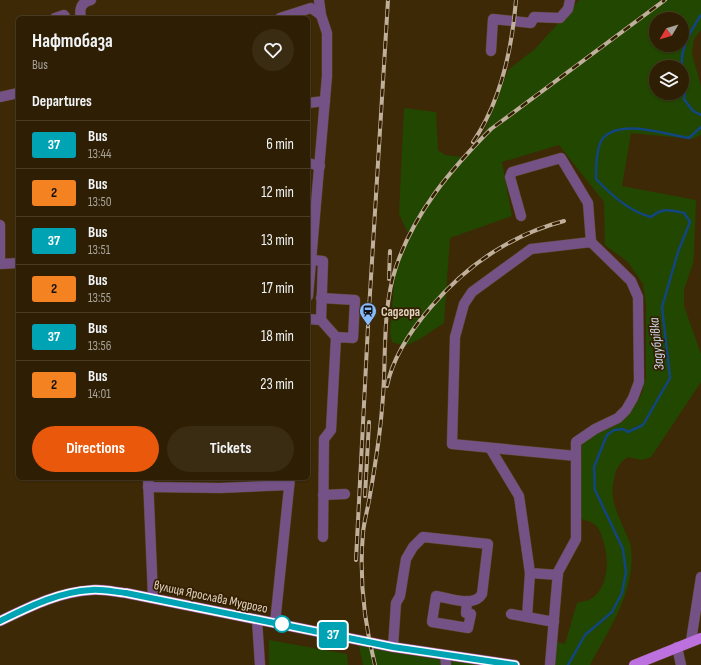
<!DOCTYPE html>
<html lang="en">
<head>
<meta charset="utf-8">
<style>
	:root { --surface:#2e1f04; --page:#3a2c13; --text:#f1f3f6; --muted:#a7a29a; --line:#493d26; --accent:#ea580c }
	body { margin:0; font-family:"Sofia Sans Condensed",sans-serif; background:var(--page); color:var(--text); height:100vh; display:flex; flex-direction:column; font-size:15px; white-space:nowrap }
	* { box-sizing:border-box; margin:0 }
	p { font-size:13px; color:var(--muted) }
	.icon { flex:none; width:22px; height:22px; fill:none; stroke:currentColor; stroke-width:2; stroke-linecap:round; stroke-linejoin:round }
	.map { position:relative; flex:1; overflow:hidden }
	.details { position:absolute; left:16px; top:16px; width:294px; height:464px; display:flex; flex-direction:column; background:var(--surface); border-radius:6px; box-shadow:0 1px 3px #0004,0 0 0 1px var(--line) }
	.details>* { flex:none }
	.badge { padding:0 8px; border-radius:3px; font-size:14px; line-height:26px }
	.needle { width:26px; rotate:232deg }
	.controls { position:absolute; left:649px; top:12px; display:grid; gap:8px }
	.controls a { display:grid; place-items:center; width:40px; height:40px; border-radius:50%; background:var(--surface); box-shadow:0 1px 3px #0004,0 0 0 1px var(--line); font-size:20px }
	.map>.badge { position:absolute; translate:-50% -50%; box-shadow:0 0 0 2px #fff }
	h2 { padding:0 16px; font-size:15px; line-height:36px }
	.round { display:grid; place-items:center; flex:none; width:42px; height:42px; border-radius:21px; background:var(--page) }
	.headline { display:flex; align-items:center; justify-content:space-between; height:68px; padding:0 16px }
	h1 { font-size:19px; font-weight:700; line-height:30px }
	.action { display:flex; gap:8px; margin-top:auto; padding:8px 16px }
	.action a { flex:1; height:46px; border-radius:24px; background:var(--accent); color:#fff; font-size:16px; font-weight:700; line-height:46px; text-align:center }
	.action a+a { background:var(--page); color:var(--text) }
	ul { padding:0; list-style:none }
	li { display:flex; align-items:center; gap:12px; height:48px; padding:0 16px; border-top:1px solid var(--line) }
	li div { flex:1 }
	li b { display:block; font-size:15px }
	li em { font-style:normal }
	li .badge { min-width:44px; font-weight:700; text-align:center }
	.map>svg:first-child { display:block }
	.green { fill:#224700; fill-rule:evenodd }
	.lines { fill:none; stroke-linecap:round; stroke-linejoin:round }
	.stream { stroke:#114681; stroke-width:2.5 }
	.minor-casing { stroke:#584424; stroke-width:11 }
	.major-casing { stroke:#584424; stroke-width:11 }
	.minor { stroke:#755286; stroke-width:10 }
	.major { stroke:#bc71de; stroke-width:10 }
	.rail-casing { stroke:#c0b09b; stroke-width:4 }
	.rail { stroke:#341f00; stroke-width:2.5; stroke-dasharray:8; stroke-linecap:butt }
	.line-casing { stroke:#fff; stroke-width:9 }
	.line { stroke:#00a3b4; stroke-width:6 }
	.stop-dot { fill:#fff; stroke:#00a3b4; stroke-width:2 }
	.labels { text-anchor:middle; stroke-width:3.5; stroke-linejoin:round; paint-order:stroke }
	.poi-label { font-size:13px; font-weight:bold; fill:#e0d2c0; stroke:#341f00; text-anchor:start }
	.street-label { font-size:13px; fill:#e0d2c0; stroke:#341f00 }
	.water-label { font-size:14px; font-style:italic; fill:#cadaef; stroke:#341f00 }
</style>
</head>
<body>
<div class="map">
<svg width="701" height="665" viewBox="0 0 701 665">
	<rect width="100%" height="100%" fill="#3e2906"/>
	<g class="green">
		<path d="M579,0h122v30l-7,9 -2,15 9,32v49l-9,4 -61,-6 -9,53 74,14 -2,54 -1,10 -9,25v17l17,48v28l-50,75 -9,3 -14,-3c-9,6 -12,11 -14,22 -5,22 4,34 12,55 2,4 5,10 5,14 5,43 -22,81 -41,117h-37l3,-23 9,2 12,-41c4,-1 9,-2 12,-3 20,-10 20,-40 15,-57 -2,-6 -4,-15 -10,-19 -4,-3 -11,-4 -15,-6l3,-77 41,-22 12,-13 7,-13 4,-16v-72l-3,-21 -15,-22 -23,-17 -1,-43 -45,-57 -57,17 10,54 -62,22 -6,85 -24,16 -15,7 -13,-4 -2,-9 5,-61 14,-37 -10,-21 5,-106 32,4 2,38 7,5 17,2 22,-25 24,-62 27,-21zM656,19h26v26h-26zM656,67h26v26h-26z"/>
		<path d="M357,637l21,5 145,23h-160z"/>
		<path d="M269,640l78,14 1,11h-79z"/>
	</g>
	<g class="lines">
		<g class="stream">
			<path d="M701,15c-9,14 -21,33 -19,50 2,13 5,20 2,34l9,12 8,4"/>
			<path d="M568,665l17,-30 27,-23 10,-19 4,-21 -3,-23 -28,-59 -1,-23 13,-32 7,-5 9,-1 5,3 15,-7 27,-47 -8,-71 16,-55 12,-30 -6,-9c-14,-3 -21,-6 -33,4 -21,-5 -40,-22 -55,-38 0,-11 0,-33 7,-41 18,-20 64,-3 86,0l12,-11"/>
		</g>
		<g class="minor-casing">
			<g id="minor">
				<path d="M55,18l9,-3 2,3"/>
				<path d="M81,18c-2,-9 0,-16 10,-18"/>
				<path d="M280,18l31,-10 10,7"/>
				<path d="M491,51l2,-32 38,4 3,-6 26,1 8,-9 2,-9"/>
				<path d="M0,97l18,-4"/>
				<path d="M308,103l17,-2"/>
				<path d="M308,163l12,3"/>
				<path d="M521,216l-11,-39 2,-5 49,-14 27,45 3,39"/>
				<path d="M0,225v39l18,-1"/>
				<path d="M312,260l11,1 -2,59"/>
				<path d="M308,296l19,-220v-43l-6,-18 -2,-15"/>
				<path d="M321,298l34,2 -2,38 -17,-1 -5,93 -7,9 -1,98"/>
				<path d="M308,319l13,1 15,17"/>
				<path d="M490,448l29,48 11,77 28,2"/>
				<path d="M148,478l5,119"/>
				<path d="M148,487l72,1 69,-3"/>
				<path d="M323,495l22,-1"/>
				<path d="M511,614l43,8"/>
				<path d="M527,617l3,-44"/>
				<path d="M257,620l3,45"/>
				<path d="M275,623l15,-145"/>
				<path d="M691,641l10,-64"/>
				<path d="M393,647l3,-44 4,-7 6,-37 7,-12 10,-10 65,7 -6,50c-8,14 -33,4 -46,2l-4,26 36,6 3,-14 -5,-1 1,-12"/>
				<path d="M677,647l4,18"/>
				<path d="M445,655l1,10"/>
				<path d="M550,665l8,-93 18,-33v-97l19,-13 23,-11 8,-8 7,-12 6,-16 -1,-85 -7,-16 -40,-39 -60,7 -59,43 -8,12 -9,33 -3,107 124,12"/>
			</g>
		</g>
		<g class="major-casing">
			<g id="major">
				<path d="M0,621c29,-14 58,-29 92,-31 11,-1 23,2 34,3l267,54 122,18"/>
				<path d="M634,665l67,-27"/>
			</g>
		</g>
		<use href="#minor" class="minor"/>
		<use href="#major" class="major"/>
		<g class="rail-casing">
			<g id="rail">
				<path d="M473,142c28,-41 39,-93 43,-142"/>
				<path d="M389,279l1,-28"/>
				<path d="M387,386c10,-51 68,-112 113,-138 20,-12 41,-21 64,-27"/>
				<path d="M365,496l4,-74"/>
				<path d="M356,560l12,-234 20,-326"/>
				<path d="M375,665c-11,-43 -16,-87 -12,-132 1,-12 5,-25 7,-38 5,-29 10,-58 12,-87 5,-46 -1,-96 14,-141 18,-54 55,-98 95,-138l174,-129"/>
			</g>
		</g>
		<use href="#rail" class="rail"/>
	</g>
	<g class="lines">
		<g class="line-casing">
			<path id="line" d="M0,621c29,-14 58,-29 91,-31 12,-1 24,2 35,3l267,54 122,18"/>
		</g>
		<use href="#line" class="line"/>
	</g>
	<defs>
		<g id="station-pin" transform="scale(0.9)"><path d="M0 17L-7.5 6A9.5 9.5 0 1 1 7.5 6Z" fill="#87bbfb" stroke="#341f00"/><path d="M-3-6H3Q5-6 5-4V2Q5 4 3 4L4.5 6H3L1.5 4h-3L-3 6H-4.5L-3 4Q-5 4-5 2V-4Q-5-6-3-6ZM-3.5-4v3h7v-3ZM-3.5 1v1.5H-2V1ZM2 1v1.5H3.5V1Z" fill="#111"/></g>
	</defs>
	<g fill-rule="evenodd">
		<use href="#station-pin" x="368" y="311"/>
	</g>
	<circle class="stop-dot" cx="282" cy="624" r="8"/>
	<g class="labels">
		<g class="poi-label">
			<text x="381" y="316">Садгора</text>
		</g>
		<g class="street-label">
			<text transform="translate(211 596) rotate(12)" y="5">вулиця Ярослава Мудрого</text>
		</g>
		<g class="water-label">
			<text transform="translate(656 344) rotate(-96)" y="5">Задубрівка</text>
		</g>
	</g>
</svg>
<div class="controls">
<a><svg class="needle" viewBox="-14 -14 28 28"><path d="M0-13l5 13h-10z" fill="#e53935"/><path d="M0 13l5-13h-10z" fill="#a7a29a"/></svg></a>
<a><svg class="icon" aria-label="layers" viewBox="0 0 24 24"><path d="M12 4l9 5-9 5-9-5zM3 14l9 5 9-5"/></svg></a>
</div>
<b class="badge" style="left:333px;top:635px;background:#00a3b4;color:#fff">37</b>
<section class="details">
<div class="headline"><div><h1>Нафтобаза</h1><p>Bus</p></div><a class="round"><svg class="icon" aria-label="heart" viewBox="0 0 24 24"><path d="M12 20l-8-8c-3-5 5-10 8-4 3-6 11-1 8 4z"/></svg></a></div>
<h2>Departures</h2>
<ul>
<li><span class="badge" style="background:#00a3b4;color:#fff">37</span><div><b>Bus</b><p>13:44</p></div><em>6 min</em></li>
<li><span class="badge" style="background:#f58220;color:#111">2</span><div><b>Bus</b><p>13:50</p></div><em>12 min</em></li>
<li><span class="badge" style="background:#00a3b4;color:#fff">37</span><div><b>Bus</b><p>13:51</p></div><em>13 min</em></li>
<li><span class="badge" style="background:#f58220;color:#111">2</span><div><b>Bus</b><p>13:55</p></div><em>17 min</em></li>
<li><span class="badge" style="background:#00a3b4;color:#fff">37</span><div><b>Bus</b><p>13:56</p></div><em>18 min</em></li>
<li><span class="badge" style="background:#f58220;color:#111">2</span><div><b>Bus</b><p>14:01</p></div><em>23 min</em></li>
</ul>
<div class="action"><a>Directions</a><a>Tickets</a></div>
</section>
</div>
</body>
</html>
